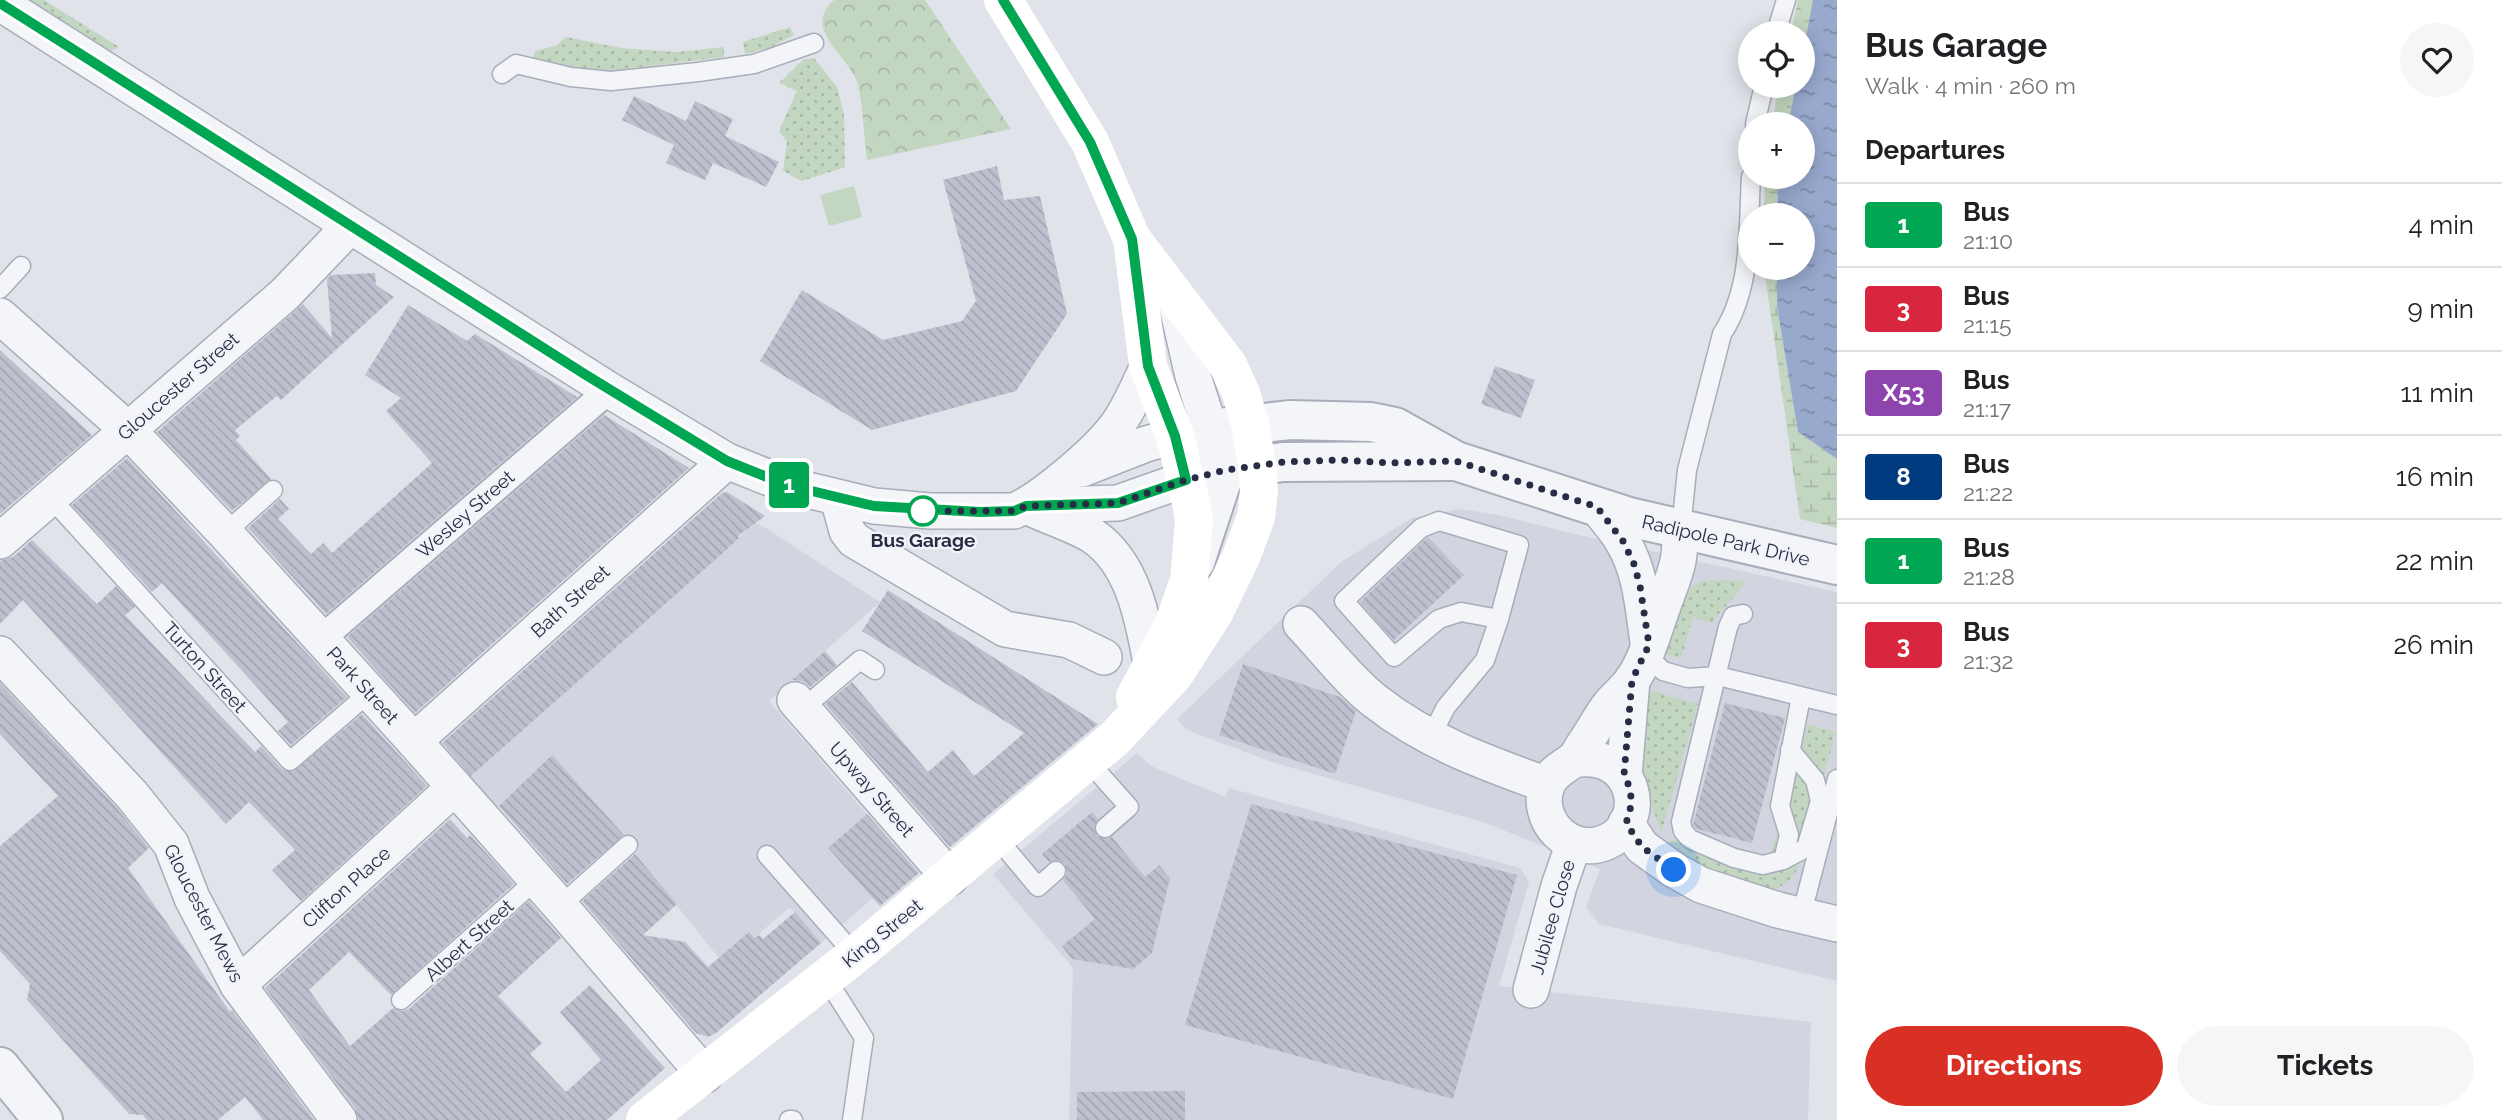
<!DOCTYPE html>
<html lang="en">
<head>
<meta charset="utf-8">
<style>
	:root { --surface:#fff; --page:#f6f6f6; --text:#202124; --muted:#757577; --line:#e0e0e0; --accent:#d93025 }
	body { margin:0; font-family:Raleway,sans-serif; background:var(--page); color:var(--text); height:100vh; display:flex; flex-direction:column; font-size:26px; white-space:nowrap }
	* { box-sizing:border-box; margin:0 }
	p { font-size:23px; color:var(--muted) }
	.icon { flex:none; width:38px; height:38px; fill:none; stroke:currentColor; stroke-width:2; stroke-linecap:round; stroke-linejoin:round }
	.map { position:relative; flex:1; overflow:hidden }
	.side { display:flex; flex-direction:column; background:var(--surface); width:665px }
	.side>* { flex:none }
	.badge { padding:0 14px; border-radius:5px; font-size:24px; line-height:46px }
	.tools { position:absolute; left:1738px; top:21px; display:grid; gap:14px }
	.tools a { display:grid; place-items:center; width:77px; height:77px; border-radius:50%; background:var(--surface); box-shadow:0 4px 18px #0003; font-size:35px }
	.you { position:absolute; width:35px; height:35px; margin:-18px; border:5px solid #fff; border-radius:50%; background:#1a73e8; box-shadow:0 0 0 10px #1a73e833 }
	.map>.badge { position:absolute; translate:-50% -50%; box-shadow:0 0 0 4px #fff }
	h2 { padding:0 28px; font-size:26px; line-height:63px }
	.round { display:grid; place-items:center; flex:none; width:74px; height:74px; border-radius:37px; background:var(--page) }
	.head { display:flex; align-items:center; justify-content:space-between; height:119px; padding:0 28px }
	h1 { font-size:33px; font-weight:700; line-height:52px }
	.primary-button { display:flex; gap:14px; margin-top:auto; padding:14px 28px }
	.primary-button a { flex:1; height:80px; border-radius:42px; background:var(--accent); color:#fff; font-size:28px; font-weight:700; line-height:80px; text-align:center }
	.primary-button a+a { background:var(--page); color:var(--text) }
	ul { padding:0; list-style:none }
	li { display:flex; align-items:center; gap:21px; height:84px; padding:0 28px; border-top:2px solid var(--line) }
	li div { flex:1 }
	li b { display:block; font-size:26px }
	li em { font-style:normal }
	li .badge { min-width:77px; font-weight:700; text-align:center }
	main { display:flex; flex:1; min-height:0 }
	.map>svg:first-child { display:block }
	.built { fill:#d2d5e0 }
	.grass { fill:url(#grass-dots) }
	.forest { fill:url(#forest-crowns) }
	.wetland { fill:url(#wetland-marsh) }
	.garden { fill:#c3d6c1 }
	.water { fill:url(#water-ripples) }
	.building { fill:url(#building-back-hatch) }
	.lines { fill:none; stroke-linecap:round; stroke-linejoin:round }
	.service-casing { stroke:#a9acb9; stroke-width:21 }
	.pedestrian-casing { stroke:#a9acb9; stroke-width:30 }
	.minor-casing { stroke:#a9acb9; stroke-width:38 }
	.tertiary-casing { stroke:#a9acb9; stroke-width:42 }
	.service { stroke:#f4f5f9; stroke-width:18 }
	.pedestrian { stroke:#f4f5f9; stroke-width:26 }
	.minor { stroke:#f4f5f9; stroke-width:35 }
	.tertiary { stroke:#f4f5f9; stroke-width:38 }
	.secondary { stroke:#fff; stroke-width:38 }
	.line-casing { stroke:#fff; stroke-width:16 }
	.line { stroke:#00a651; stroke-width:10 }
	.walk { stroke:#272d45; stroke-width:7; stroke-dasharray:0 12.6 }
	.stop-dot { fill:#fff; stroke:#00a651; stroke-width:3.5 }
	.labels { text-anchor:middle; stroke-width:5; stroke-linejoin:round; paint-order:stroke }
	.street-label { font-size:19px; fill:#272d45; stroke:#f1f3f8 }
	.stop-label { font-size:19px; font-weight:bold; fill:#272d45; stroke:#f1f3f8 }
</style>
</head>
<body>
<main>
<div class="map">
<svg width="1837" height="1120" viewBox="0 0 1837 1120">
	<defs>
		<pattern id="grass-dots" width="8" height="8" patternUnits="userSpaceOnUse" patternTransform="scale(1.75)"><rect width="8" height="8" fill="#c3d6c1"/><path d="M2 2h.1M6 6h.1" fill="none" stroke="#a8b8a7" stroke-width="1.8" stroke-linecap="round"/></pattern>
		<pattern id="forest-crowns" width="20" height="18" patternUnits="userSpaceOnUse" patternTransform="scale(1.75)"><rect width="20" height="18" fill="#c3d6c1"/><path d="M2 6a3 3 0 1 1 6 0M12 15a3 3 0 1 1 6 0" fill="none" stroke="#a8b8a7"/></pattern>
		<pattern id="wetland-marsh" width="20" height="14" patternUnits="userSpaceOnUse" patternTransform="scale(1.75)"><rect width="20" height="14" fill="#c3d6c1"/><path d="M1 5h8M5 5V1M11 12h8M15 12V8" fill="none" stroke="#a8b8a7"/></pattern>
		<pattern id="water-ripples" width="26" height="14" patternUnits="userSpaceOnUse" patternTransform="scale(1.75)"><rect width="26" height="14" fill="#98a9ce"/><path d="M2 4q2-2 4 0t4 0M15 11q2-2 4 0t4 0" fill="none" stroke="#7c8aa9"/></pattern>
		<pattern id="building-back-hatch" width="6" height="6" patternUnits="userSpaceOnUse" patternTransform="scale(1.75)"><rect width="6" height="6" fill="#bdc1ce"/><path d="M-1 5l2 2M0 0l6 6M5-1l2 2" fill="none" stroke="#a2a6b2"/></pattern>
	</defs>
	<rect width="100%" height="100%" fill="#e1e3eb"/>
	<g class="built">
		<path d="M1460,509l39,6 76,19 262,58v389l-238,-57 -13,-17 14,-38 -114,-46 -211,-60 -88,-33 -10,-11 164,-157 71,-44z"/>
		<path d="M756,522l124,80 -111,99 98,113 -39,34 45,50 -52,45 -31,-36 -36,31 -35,20 -84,-104 3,-4 -85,-93 -56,51 -28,-30z"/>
		<path d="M1137,753l14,13 74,31 4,-9 291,80 9,14 -30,104 312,36 -3,98h-739l4,-152 -80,-94z"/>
	</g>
	<g class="grass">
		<path d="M26,0h18l75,47 -10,5z"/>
		<path d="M790,27l4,8 -23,12 -26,7 -2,-12z"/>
		<path d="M566,37l55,11 55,4 48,-5v10l-123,15 -69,-14 4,-7 21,-6z"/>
		<path d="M814,58l23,29 7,27 1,53 -43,14 -19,-10 4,-29 -8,-11 18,-40 -18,-8 25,-24z"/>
		<path d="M1720,580l27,1 -36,42 -18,-6 -12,42 -17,-5c7,-21 16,-68 39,-73 5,-1 12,-1 17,-1z"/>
		<path d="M1643,688l55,16 -37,130 -20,-64z"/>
		<path d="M1808,724l28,8 -39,138c-5,8 -11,15 -20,18 -15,4 -66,-13 -80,-20 -12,-6 -21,-16 -27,-28h9l14,11 45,12 31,-8 9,-23z"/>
	</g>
	<path class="forest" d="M834,0h91l86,129 -144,31c-3,-25 -4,-51 -9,-76 -7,-27 -58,-54 -24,-84z"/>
	<g class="wetland">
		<path d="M1798,0h15l-10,52 -1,-19h-11z"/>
		<path d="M1779,86h17l-8,38h-16z"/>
		<path d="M1765,177h13l-1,38h-13z"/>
		<path d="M1764,268h13v39l21,125 39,27v69l-37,-9z"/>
	</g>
	<path class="garden" d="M854,186l8,31 -33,9 -9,-31z"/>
	<path class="water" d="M1813,0h24v459l-39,-27 -21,-125v-39h25v-53h-25l1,-37 24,-1v-53h-14l8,-38h6l1,-34z"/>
	<g class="building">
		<path d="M634,96l52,25 9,-20 38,18 -8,17 54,26 -13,25 -53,-24 -8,17 -39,-17 8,-18 -52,-25z"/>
		<path d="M997,166l7,34 36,-4 27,118 -51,77 -144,39 -112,-69 42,-71 81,50 79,-19 14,-20 -33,-121z"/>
		<path d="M375,273l1,12 18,12 -113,103 -4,-4 -42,34 5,6 -4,4 35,39 -39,32 -75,-79 146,-128 29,34 -5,-59 4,-4z"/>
		<path d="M408,305l59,36 8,-7 102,63 -251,217 -78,-86 32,-29 9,10 -11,10 33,35 12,-11 9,10 100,-90 -46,-52 15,-13 -36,-23z"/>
		<path d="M0,350l92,85 -92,79z"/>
		<path d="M1495,366l40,14 -14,38 -40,-14z"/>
		<path d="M604,415l85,53 -274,245 -68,-76z"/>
		<path d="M127,458l220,239 -56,48 -13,-14 10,-9 -32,-36 -94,-103 -10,9 -80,-87z"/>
		<path d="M727,492l38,24 -27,20 1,2 -14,13 -254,225 -29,-33 280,-250z"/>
		<path d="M1428,537l36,38 -70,65 -34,-38z"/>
		<path d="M32,540l65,64 19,-18 19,21 -10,8 130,137 6,-6 21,23 11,3 69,-58 65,72 -126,115 -29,-31 23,-20 -46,-48 -23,22 -203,-224 -23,24v-63l13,-4z"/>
		<path d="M888,590l210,134 -148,123 -125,-143 27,-22 76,90 25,-22 21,26 50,-43 -162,-102z"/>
		<path d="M825,651l12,14 -27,22 -8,-6 -10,-1z"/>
		<path d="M1243,664l97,33 16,14 -21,63 -116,-39z"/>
		<path d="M0,683l117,125 32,40 -21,20 102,144 2,-2 82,110h-51l-18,-23 -27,23h-71l-4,-5 -14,-1 -102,-114 3,-16 -30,-33v-105l58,-50 -58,-62z"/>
		<path d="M1725,703l60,15 -33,125 -55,-14 -4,-4z"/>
		<path d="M552,755l72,80 -57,49 -68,-78z"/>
		<path d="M1251,804l266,71 -64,224 -268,-74z"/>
		<path d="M1092,812l6,7 -4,11 3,6 10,3 5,-2 33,40 14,-12 11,13 -18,75 -19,16 -61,-10 -10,-13 33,-27 -32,-39 4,-6 -2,-10 -6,-4 -10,2 -7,-8z"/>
		<path d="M867,814l52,59 -39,33 -52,-58z"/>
		<path d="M450,819l17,19 3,-3 44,49 -123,111 -42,-43 -40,38 41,56 43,-38 10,3 6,-2 120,-108 32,37 -63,58 44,47 -12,11 36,38 35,-32 -41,-48 30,-27 75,83 -58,52h-248l-4,-12 -90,-120z"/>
		<path d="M635,854l42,50 -34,31 42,7 23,25 41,-35 5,6 5,-3 4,4 32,-27 26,31 -105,90 -8,4 -12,-4 -114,-132z"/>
		<path d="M1185,1091v29h-108v-28z"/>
	</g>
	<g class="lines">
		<g class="service-casing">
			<g id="service">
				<path d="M1776,33l10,-33"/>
				<path d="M502,74l14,-10 55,13 40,4 87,-9 56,-8 60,-21"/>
				<path d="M1755,124l9,-38"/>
				<path d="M0,289l21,-23"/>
				<path d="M49,496l241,265 79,-68"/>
				<path d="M1681,529l6,-59 35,-136c30,-46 26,-104 29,-157"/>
				<path d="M225,533l48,-43"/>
				<path d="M1743,614l-10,2 -5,11 -47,195 2,9 7,8 44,19 29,7 20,-5 6,-25 -9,-29 21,-109"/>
				<path d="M1649,648l4,13 10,10 25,7 30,-2 119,29"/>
				<path d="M802,709l58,-49 15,10"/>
				<path d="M1430,738l16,-31 39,-47 14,-41 20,-74 -80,-24 -18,7 -77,73 50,56 45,-38 22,-7 38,7"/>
				<path d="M1088,761l41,46 -24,21"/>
				<path d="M997,838l41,49 18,-16"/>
				<path d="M767,855l88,100"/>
				<path d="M1783,860l23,-12 14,-47 -5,-21 -25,-30"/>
				<path d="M560,906l68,-61"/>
				<path d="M1801,916l36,-137"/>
				<path d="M826,978l38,60 -12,82"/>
				<path d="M401,1000l135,-120"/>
				<path d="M789,1120h4"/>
			</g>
		</g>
		<g class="pedestrian-casing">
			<path id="pedestrian" d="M321,639l288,-249"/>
		</g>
		<g class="minor-casing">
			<g id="minor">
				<path d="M0,3l609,387 118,71 60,24 87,21 56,5h84c27,-11 83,-59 101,-83 14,-18 23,-41 33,-62"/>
				<path d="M0,316l128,114 97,103 189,208 146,165 145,169"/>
				<path d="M1082,469l64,-25 29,-8"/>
				<path d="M838,498l9,33 7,9 151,89 64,11 35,17"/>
				<path d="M1026,506l92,-3 68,-24 13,-16 9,-18 2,-16 -17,-53 -18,-78"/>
				<path d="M1597,507c8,11 19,22 26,35 18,30 20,66 25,100"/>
				<path d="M1033,509c19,9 42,16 60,27 40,27 50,83 58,127"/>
				<path d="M0,541l285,-247 65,-68"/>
				<path d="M1301,624c22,23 50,59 74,77 52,41 111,62 172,84"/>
				<path d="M0,654l132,141 39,49 21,54 46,87 101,135"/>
				<path d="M795,700l155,178"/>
				<path d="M414,741l313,-280"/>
				<path d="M1573,760c64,-12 79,65 31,83 -35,13 -70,-23 -57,-58 5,-13 16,-17 26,-25 5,-4 8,-12 12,-17 8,-12 15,-25 23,-36 7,-10 18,-17 25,-28 14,-21 21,-49 30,-73 5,-15 12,-30 15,-45 2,-11 2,-22 3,-32"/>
				<path d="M1624,775l8,-95"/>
				<path d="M1626,823l16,24 32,23 27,15 77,25 59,14"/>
				<path d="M238,985l216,-197"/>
				<path d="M1531,990l28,-104 15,-43"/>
			</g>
		</g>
		<g class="tertiary-casing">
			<g id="tertiary">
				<path d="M1175,436l35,-7 80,-9 81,2 24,5 61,34 173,56 208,48"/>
				<path d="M1186,479l40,-9 57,-8 171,-1"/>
				<path d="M1195,562l37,-112"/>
				<path d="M0,1067l43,53"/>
			</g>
		</g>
		<use href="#service" class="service"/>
		<use href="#pedestrian" class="pedestrian"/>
		<use href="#minor" class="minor"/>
		<use href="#tertiary" class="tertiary"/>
		<g class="secondary">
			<path d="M1003,0l87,142 42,97 16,127 27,70 17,71 2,14 -5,59 -15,43 -39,74"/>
			<path d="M645,1120l210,-165 259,-216 60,-64 40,-62 27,-56 15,-40 3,-26 -2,-26 -7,-41 -9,-31 -13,-28 -96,-126"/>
		</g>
	</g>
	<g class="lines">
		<g class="line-casing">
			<path id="line" d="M0,3l586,372 141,86 60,24 87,21 106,6 34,-1 12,-5 92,-3 68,-23 -11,-44 -27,-70 -16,-127 -42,-97 -87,-142"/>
		</g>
		<use href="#line" class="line"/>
		<path class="walk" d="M923,511h91l12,-5 92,-3 68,-23 40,-10 57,-8 57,-2 50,3 66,-2 141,46 26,34 11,23 6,22 9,59 -17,35 -8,95c9,17 9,30 2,48l16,24 32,23"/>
	</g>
	<circle class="stop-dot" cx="923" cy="511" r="14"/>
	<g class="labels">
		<g class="street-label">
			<text transform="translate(178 386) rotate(-41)" y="7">Gloucester Street</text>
			<text transform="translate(465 514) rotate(-41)" y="7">Wesley Street</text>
			<text transform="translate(1726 540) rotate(13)" y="7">Radipole Park Drive</text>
			<text transform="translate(570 601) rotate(-42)" y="7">Bath Street</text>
			<text transform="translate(205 667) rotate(48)" y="7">Turton Street</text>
			<text transform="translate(363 685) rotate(48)" y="7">Park Street</text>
			<text transform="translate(872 789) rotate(49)" y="7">Upway Street</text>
			<text transform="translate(346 887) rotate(-42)" y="7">Clifton Place</text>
			<text transform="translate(204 913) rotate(63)" y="7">Gloucester Mews</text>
			<text transform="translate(1552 917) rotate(-74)" y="7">Jubilee Close</text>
			<text transform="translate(882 933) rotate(-39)" y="7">King Street</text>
			<text transform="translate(469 940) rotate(-42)" y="7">Albert Street</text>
		</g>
		<g class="stop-label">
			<text x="923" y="547">Bus Garage</text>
		</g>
	</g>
</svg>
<div class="tools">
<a><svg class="icon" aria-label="locate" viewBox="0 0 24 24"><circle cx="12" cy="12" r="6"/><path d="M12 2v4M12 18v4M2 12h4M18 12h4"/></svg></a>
<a>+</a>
<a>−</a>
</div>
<div class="you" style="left:1674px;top:870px"></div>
<b class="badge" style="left:789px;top:485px;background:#00a651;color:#fff">1</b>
</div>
<section class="side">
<div class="head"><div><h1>Bus Garage</h1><p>Walk · 4 min · 260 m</p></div><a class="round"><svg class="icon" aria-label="heart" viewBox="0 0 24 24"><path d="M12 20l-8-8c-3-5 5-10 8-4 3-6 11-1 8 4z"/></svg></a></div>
<h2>Departures</h2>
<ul>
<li><span class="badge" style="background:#00a651;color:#fff">1</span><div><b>Bus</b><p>21:10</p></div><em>4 min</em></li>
<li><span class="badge" style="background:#d7263d;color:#fff">3</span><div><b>Bus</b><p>21:15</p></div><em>9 min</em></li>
<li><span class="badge" style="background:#8e44ad;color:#fff">X53</span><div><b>Bus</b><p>21:17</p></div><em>11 min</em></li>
<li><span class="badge" style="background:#003b80;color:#fff">8</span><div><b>Bus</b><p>21:22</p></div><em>16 min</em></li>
<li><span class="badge" style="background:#00a651;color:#fff">1</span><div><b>Bus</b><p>21:28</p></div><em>22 min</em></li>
<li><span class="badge" style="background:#d7263d;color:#fff">3</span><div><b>Bus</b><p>21:32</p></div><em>26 min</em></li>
</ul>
<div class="primary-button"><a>Directions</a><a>Tickets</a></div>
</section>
</main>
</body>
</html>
